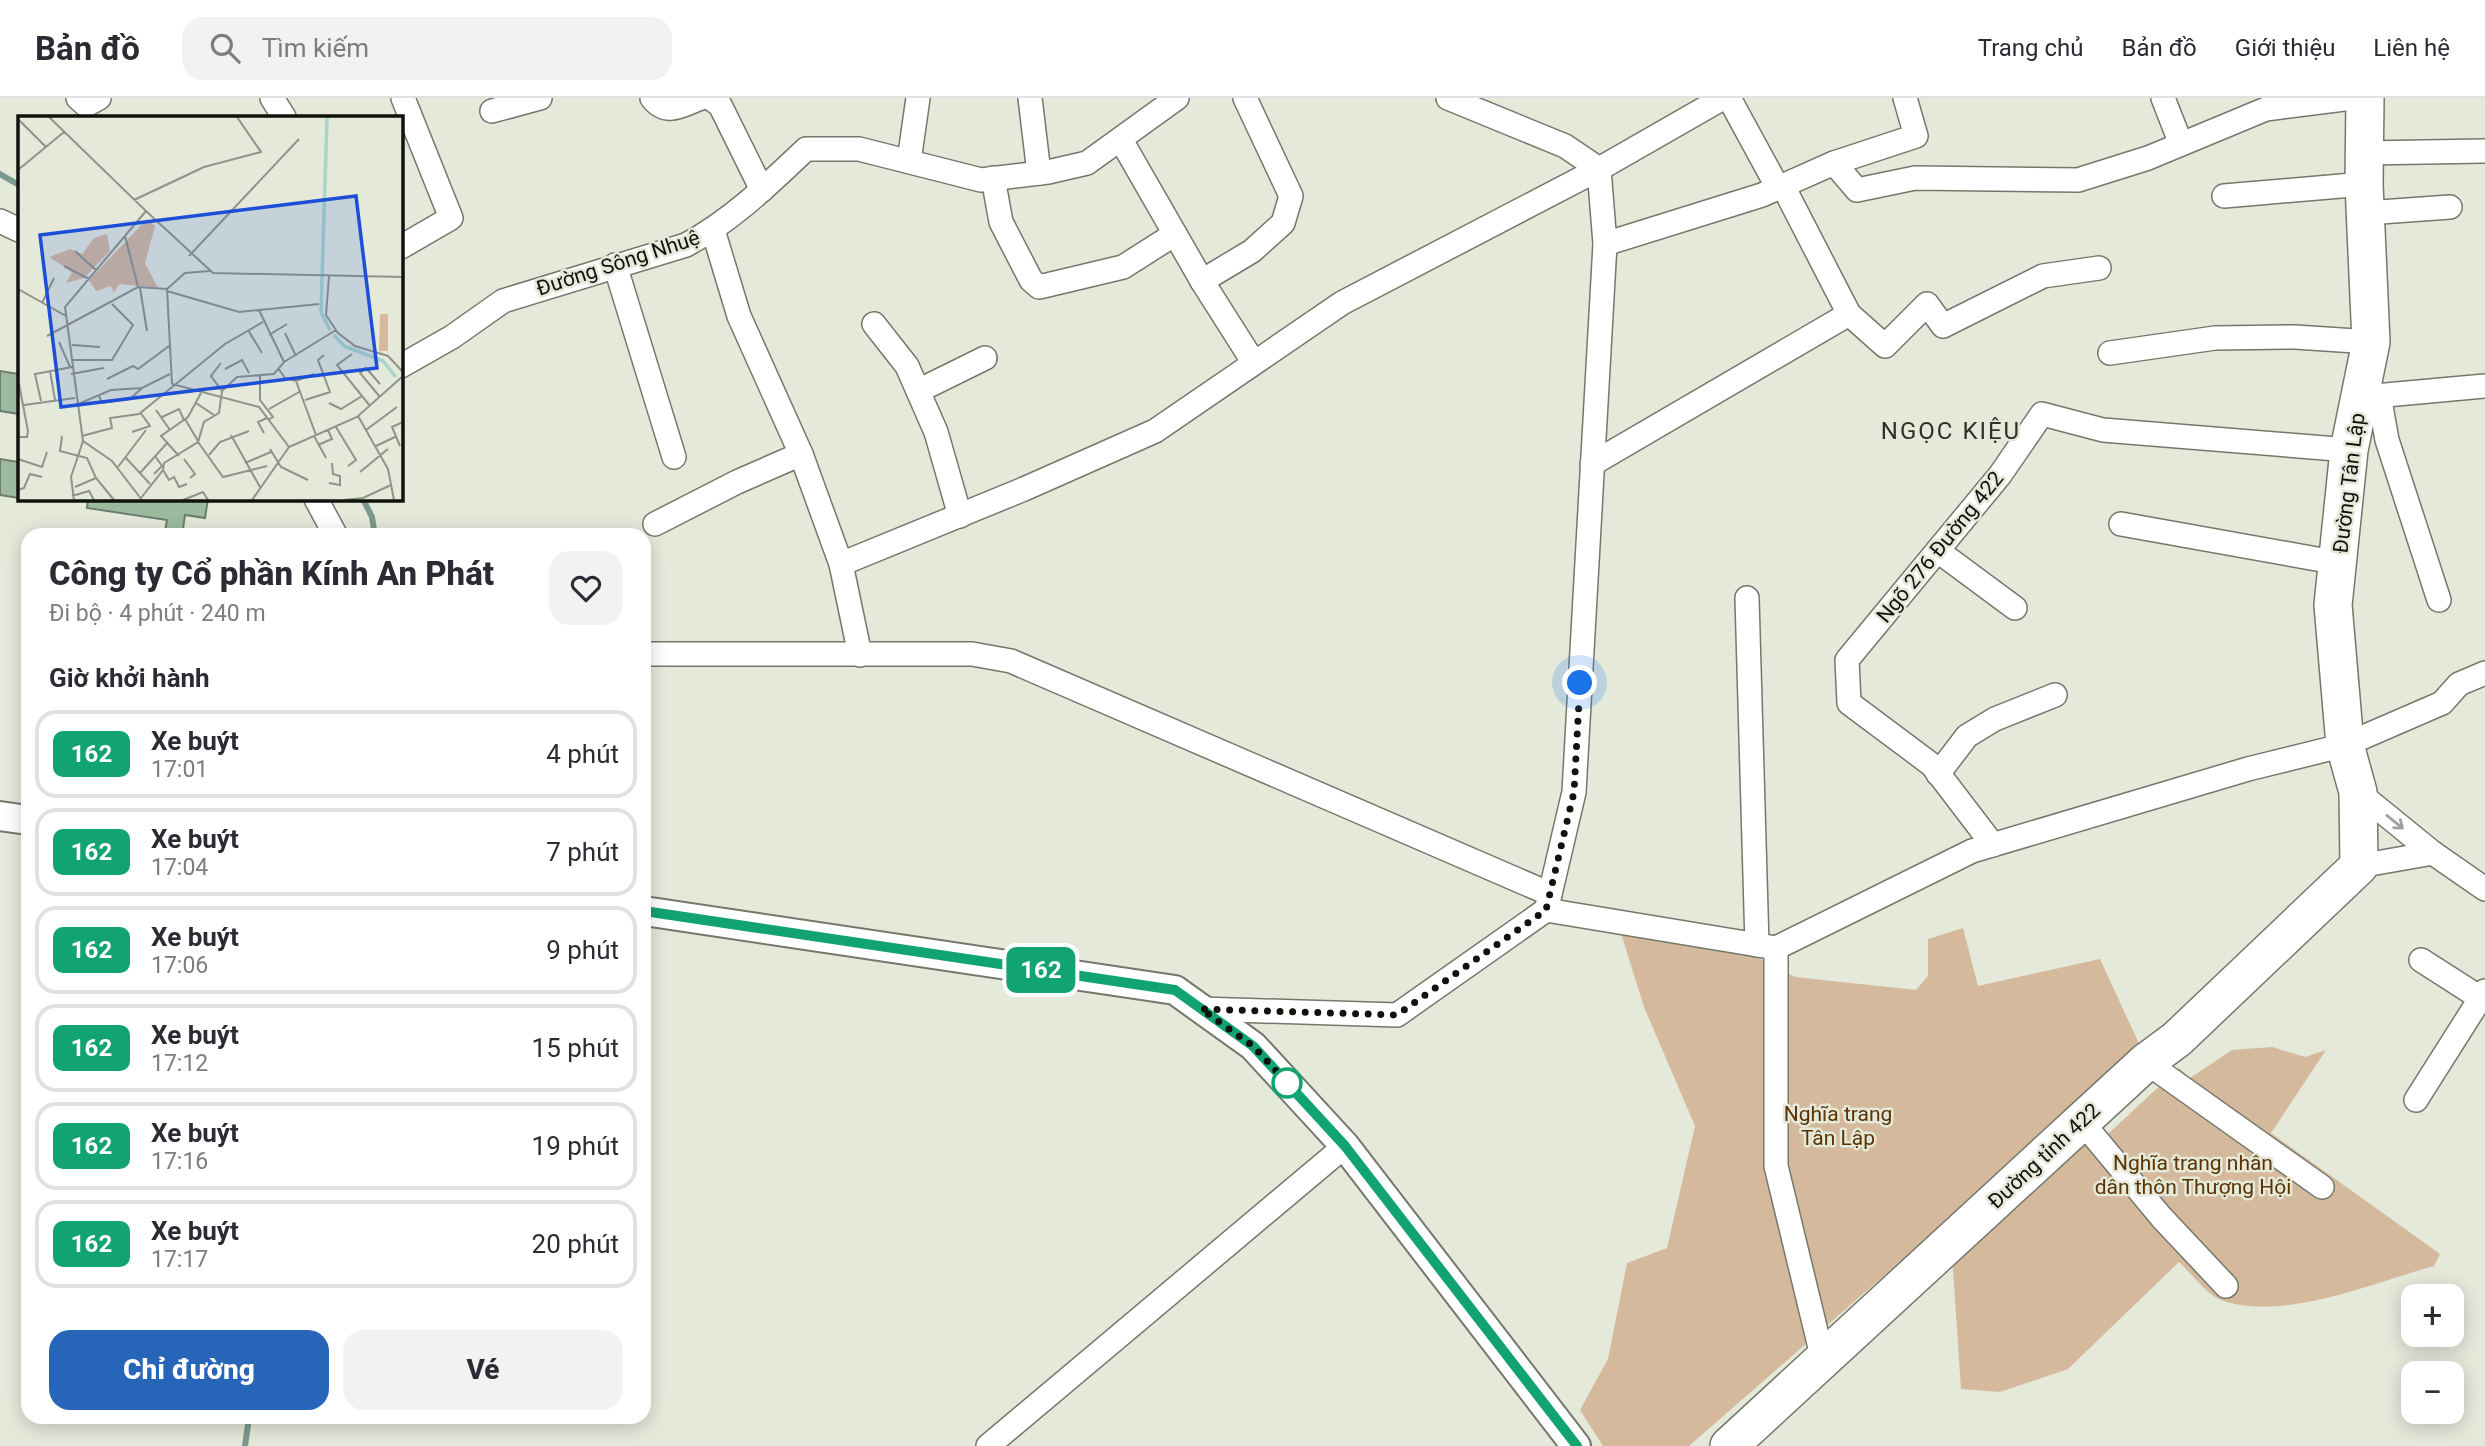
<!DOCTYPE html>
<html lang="vi">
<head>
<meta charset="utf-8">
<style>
	:root { --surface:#fff; --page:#f2f2f3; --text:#2b2b33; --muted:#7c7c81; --line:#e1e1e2; --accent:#2665b7 }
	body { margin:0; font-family:Roboto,sans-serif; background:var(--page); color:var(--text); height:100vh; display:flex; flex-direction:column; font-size:26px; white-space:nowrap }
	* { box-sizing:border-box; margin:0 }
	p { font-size:23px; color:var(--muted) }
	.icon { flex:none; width:38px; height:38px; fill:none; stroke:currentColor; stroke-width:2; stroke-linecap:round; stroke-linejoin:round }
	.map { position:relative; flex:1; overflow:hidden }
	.panel { position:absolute; left:21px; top:430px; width:630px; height:896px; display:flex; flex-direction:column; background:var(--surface); border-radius:21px; box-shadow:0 4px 18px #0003 }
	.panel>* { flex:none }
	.badge { padding:0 14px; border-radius:10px; font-size:24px; line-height:46px }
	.controls { position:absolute; left:2401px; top:1186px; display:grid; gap:14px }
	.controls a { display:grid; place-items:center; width:63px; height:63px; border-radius:14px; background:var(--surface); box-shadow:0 4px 18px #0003; font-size:35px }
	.you { position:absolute; width:35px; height:35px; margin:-18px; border:5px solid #fff; border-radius:50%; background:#1a73e8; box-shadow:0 0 0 10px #1a73e833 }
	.map>.badge { position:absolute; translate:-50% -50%; box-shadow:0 0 0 4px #fff }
	h2 { padding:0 28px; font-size:26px; line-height:63px }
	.round { display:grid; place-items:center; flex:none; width:74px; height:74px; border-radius:21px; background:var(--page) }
	.overview { display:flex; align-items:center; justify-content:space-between; height:119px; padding:0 28px }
	h1 { font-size:33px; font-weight:800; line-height:52px }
	.action { display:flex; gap:14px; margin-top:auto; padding:14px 28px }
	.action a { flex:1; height:80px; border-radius:21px; background:var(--accent); color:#fff; font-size:28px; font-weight:800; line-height:80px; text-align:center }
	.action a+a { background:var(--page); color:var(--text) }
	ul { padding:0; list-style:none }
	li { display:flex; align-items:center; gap:21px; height:88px; margin:0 14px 10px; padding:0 14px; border:4px solid var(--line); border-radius:21px }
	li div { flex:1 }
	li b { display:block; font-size:26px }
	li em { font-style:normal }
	li .badge { min-width:77px; font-weight:700; text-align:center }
	header { display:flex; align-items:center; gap:42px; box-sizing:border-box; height:98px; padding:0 35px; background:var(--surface); border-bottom:2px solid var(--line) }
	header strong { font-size:33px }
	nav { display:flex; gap:38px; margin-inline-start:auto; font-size:24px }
	.search { width:490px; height:63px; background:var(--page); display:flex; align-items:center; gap:18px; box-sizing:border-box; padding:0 24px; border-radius:21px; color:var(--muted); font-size:26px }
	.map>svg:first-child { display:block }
	.green { fill:#d5b99d }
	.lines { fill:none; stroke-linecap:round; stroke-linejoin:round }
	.stream { stroke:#7a9a8f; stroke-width:6 }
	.building { fill:#9bba9e; stroke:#6f7b70; stroke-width:2 }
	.minor-casing { stroke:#74786b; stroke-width:26 }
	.tertiary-casing { stroke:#74786b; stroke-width:32 }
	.primary-casing { stroke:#74786b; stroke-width:40 }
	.minor { stroke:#fff; stroke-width:23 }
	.tertiary { stroke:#fff; stroke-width:28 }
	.primary { stroke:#fff; stroke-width:37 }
	.oneway { stroke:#a0a09e }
	.line-casing { stroke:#fff; stroke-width:16 }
	.line { stroke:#11a471; stroke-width:10 }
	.walk { stroke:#11120d; stroke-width:7; stroke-dasharray:0 12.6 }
	.stop-dot { fill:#fff; stroke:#11a471; stroke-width:3.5 }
	.labels { text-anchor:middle; stroke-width:5; stroke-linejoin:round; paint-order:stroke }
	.street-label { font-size:21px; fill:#11120d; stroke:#e4e9da }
	.park-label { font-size:21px; fill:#5a3300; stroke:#e4e9da }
	.quarter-label { font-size:24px; letter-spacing:2px; fill:#2e3226; stroke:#e4e9da }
	.inset-river { fill:none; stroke:#a7d5c7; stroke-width:3.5 }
	.inset-road { fill:none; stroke:#909388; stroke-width:2 }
	.view { fill:#1d4ed8; fill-opacity:0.15; stroke:#1d4ed8; stroke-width:3.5 }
	.inset-edge { fill:none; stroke:#11120d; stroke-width:3.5 }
</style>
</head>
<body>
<header>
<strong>Bản đồ</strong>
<div class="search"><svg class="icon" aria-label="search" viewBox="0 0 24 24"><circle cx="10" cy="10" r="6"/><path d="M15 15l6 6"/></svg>Tìm kiếm</div>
<nav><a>Trang chủ</a><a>Bản đồ</a><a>Giới thiệu</a><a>Liên hệ</a></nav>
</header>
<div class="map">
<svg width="2485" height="1348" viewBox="0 0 2485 1348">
	<rect width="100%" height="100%" fill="#e4e9da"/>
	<g class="green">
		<path d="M1619,829l121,21 55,29 121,13 12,-14v-37l35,-11 15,58 122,-27 42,91 -453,396h-86l-23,-36 28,-51 19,-96 40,-15 28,-122 -51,-119z"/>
		<path d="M2272,949l33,10 21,-7 -55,83 169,121 -6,12c-62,17 -148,55 -211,35 -15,-5 -32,-28 -44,-39l-111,107 -68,23 -39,-3 -9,-134 134,-111 10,1 83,-77 11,10 42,-28z"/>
	</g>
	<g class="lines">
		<g class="stream">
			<path d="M0,76l19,11"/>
			<path d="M363,401l9,18 3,19"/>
			<path d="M245,1348l4,-28"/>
		</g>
	</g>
	<g class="building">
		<path d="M0,273l19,3v40l-19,-3z"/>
		<path d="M0,361l19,3v36l-19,-3z"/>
		<path d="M88,401h120l-3,19 -20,-3 -3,21h-18l3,-16 -80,-12z"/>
	</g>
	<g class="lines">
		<g class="minor-casing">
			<g id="minor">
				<path d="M78,0l8,7 13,-7"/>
				<path d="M272,0l12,19"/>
				<path d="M652,0c15,19 30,7 49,0"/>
				<path d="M710,0l10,7 42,85"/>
				<path d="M1030,0l9,75"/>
				<path d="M1448,0l117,48 34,23"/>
				<path d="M1729,0l49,90"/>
				<path d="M2163,0l18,46"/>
				<path d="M492,13l48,-13"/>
				<path d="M1121,42l81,141 52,82"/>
				<path d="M2364,55l121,-2"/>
				<path d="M909,63l9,-63"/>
				<path d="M1834,65l82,-27 -11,-38"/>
				<path d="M993,80l8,44 30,58 8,7 84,-20 52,-33"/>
				<path d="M1783,88l66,128 36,32 42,-42 16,22 100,-50 56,-8"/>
				<path d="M2224,98l140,-12"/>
				<path d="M2366,115l84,-6"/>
				<path d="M0,123l19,9"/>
				<path d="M713,132l26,86 62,138 40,110 19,91"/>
				<path d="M1605,146l157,-49 72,-32 23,27 58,-12 163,2 70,-22 118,-49 86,-11"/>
				<path d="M401,149l50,-29 -48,-120"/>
				<path d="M615,167l59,192"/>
				<path d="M1202,183l50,-30 31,-28 8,-27 -46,-98"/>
				<path d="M874,226l33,42 29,66 24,84"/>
				<path d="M2110,255l105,-15 80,-1 76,5"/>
				<path d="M401,268l51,-29 51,-36 183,-56c46,-25 82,-60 120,-96h53l122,31 67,-8 39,-9 90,-65"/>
				<path d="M918,293l67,-33"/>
				<path d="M2379,297l8,45 52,160"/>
				<path d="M2364,299l121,-11"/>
				<path d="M1592,366l257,-150"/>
				<path d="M316,401l20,37"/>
				<path d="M655,426l82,-42 64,-28"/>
				<path d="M2121,426l218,39"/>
				<path d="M1938,453l77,57"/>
				<path d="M841,466l183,-75 131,-58 187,-128 257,-134 124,-71"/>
				<path d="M1747,500l10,347"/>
				<path d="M644,556h328l39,7 539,233"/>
				<path d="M1938,676l29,-38 28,-17 60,-24"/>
				<path d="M2358,694l75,61 52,36"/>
				<path d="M1993,747l-61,-80 -83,-62 -2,-43 153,-185 42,-61 61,16 246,20"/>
				<path d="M2359,768l74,-13"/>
				<path d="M1547,809l27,-115 31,-548 -6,-75"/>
				<path d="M1776,850v218l47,194"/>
				<path d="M2421,862l64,41"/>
				<path d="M1201,911l196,6 149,-105 230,38 196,-97 276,-82 97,-24 97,-42 17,-19 26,-11"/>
				<path d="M2146,964l176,125"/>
				<path d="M2416,1002l69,-109"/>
				<path d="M2082,1024l80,96 64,68"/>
				<path d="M988,1348l357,-300"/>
			</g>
		</g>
		<g class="tertiary-casing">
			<g id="tertiary">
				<path d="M0,718l28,4"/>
				<path d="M644,813l531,79 78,56 92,100 231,300"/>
			</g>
		</g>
		<g class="primary-casing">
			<path id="primary" d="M1729,1348l417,-384 31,-23 182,-173 -1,-74 -13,-47 -12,-140 16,-155 22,-108 -7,-158 1,-86"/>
		</g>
		<use href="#minor" class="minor"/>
		<use href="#tertiary" class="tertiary"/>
		<use href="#primary" class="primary"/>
	</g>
	<defs><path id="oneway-shaft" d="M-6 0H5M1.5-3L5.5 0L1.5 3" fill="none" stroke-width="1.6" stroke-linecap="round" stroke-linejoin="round" transform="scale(1.75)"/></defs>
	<use class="oneway" href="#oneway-shaft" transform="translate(2395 724) rotate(39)"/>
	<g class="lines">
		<g class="line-casing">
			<path id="line" d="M644,813l531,79 78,56 92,100 232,300"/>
		</g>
		<use href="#line" class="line"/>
		<path class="walk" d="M1287,985l3,3 -37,-40 -52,-37 196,6 149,-105 28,-118 6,-109"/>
	</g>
	<circle class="stop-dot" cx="1287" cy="985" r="14"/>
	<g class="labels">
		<g class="street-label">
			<text transform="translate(618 165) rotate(-18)" y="7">Đường Sông Nhuệ</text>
			<text transform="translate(2349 385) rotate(-83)" y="7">Đường Tân Lập</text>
			<text transform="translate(1940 449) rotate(-51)" y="7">Ngõ 276 Đường 422</text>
			<text transform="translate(2044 1058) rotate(-43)" y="7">Đường tỉnh 422</text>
		</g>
		<g class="park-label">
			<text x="1838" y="1023">Nghĩa trang<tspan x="1838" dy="24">Tân Lập</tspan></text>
			<text x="2193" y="1072">Nghĩa trang nhân<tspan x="2193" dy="24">dân thôn Thượng Hội</tspan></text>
		</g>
		<g class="quarter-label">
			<text x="1951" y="341">NGỌC KIỆU</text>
		</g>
	</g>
	<g transform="translate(18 18)">
		<rect width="385" height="385" fill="#e4e9da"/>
		<path d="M129,103l8,7 -10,37 13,25 -39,-4 -5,9 -3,-7 -15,5 -7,-11zM89,118l3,17 -26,27 -18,5 6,-11 -23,-15 21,-8 12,5 12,-16zM362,198h8v37h-9z" fill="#d5b99d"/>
		<path class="inset-river" d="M309,1l-6,195 9,18M316,219l10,11 39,15 13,16"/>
		<path class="inset-road" d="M31,1l97,94 -81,96 18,134 -12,36 3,23M1,4l27,27M0,54l46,-38M116,84l70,-33 57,-15 -24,-35M128,95l67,62 190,4M107,120l13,51M57,135l21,19M171,140l110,-117M46,150l25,13M311,160l-3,39 12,18 17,13 33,10 15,16M122,172l7,43M0,173l48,27M149,173l5,95M149,175l72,21 80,-8M24,187l12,-25M241,194l25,52M230,214l14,23M267,217l11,23M251,219l18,-11M29,220l91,-49 29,2 18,-16 25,-2M41,226l11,25M54,229l28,2M334,238l-15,11 33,41M54,244h40l21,-35 -21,-21M203,247l-10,13 11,15M260,252l7,10 11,3 18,-7M207,253l17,-9 7,13M32,255l5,29M53,258l33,-6M242,258v26l13,17 -5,3M89,263l26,-13 5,3 31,-23M278,265l20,54M154,268l87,23 30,40M81,280l3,7 28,-4 12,-11M362,281l-20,-24 6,-5 14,16M287,284l25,-8 -12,-32 6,-5M23,285l-6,-27 37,-7M178,287l18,12M311,287l12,6 21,-13M6,289l51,-7M58,289l35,-15 31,-2 28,-14M251,293l32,-18M138,294l14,20M340,300l30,53 6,31M144,301l17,-8 5,11M167,303l13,22M318,311l20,33 -8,6M348,314l31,-23M114,316l18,-6 -10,-14M246,317l-6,-11 9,-4M213,319l29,52M44,320l-2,15 27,7 9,20 18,22M64,320l30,-8 -2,-10 29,-4 86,-70 38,-22M296,320l12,22M0,321h9l1,-6 -9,-47M65,325l29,20 30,39M180,326l25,35 44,-11M300,329l14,-6 -4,-9M358,330l21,-10M382,330l-8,-19 11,-5M252,333l11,18 27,13M191,339l11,-13 29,-11M161,340l-18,-20 27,-19 13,-24M108,342l24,26M0,343l24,8 5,-15M166,343l11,15 -5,4M227,347l26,-11M100,351l28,-37M145,354l6,10 5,-3 5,10 8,-3M342,356l28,-23M122,357l28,-31M136,358l8,-8 -7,-10M311,367l11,2v-9l-7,-2 -1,-11M57,371l21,-9M0,374l6,-2 6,-14 12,3M54,380l17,-5 5,9M123,382l22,-28 1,-7 34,-21 6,-20 15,-9 3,-22 15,-14 37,-3 10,-12 52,-32M165,384l20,-8 5,8M234,384l37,-53 68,-30 46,-41M326,384l19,-2 28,-13"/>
		<path class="view" d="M338,80l21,172 -316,39 -21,-172z"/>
		<rect width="385" height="385" class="inset-edge"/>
	</g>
</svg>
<div class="controls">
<a>+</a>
<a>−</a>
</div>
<div class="you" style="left:1580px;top:585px"></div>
<b class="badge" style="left:1041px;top:872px;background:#11a471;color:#fff">162</b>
<section class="panel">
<div class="overview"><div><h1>Công ty Cổ phần Kính An Phát</h1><p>Đi bộ · 4 phút · 240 m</p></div><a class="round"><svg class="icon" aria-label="heart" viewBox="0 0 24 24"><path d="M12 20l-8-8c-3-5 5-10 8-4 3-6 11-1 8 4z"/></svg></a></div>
<h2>Giờ khởi hành</h2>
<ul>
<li><span class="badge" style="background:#11a471;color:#fff">162</span><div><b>Xe buýt</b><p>17:01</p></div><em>4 phút</em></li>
<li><span class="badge" style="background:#11a471;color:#fff">162</span><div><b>Xe buýt</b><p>17:04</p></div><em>7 phút</em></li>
<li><span class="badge" style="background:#11a471;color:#fff">162</span><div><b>Xe buýt</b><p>17:06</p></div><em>9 phút</em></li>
<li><span class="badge" style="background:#11a471;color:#fff">162</span><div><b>Xe buýt</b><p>17:12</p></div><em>15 phút</em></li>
<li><span class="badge" style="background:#11a471;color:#fff">162</span><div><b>Xe buýt</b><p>17:16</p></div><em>19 phút</em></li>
<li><span class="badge" style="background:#11a471;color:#fff">162</span><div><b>Xe buýt</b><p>17:17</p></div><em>20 phút</em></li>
</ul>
<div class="action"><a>Chỉ đường</a><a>Vé</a></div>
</section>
</div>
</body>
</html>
